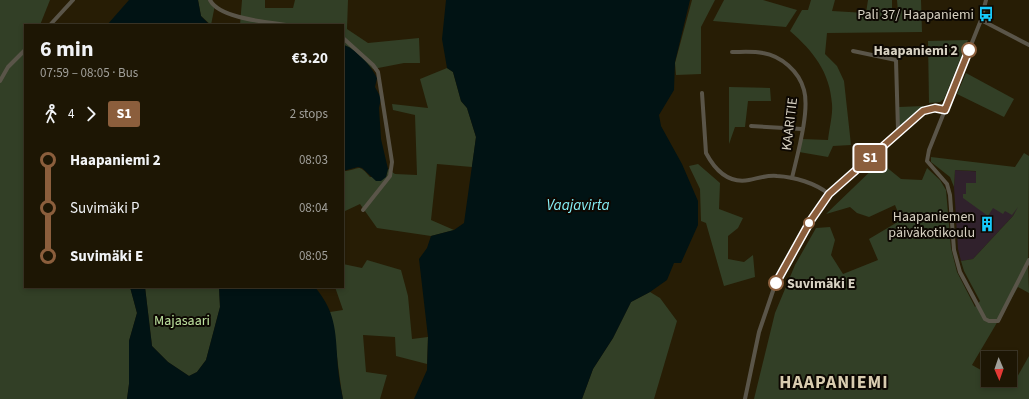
<!DOCTYPE html>
<html lang="en">
<head>
<meta charset="utf-8">
<style>
	:root { --surface:#1d1604; --page:#2a2313; --text:#f1f3f6; --muted:#a09f9a; --line:#3b3526 }
	body { margin:0; font-family:"Source Sans 3",sans-serif; background:var(--page); color:var(--text); height:100vh; display:flex; flex-direction:column; font-size:15px; white-space:nowrap }
	* { box-sizing:border-box; margin:0 }
	p { font-size:13px; color:var(--muted) }
	.icon { flex:none; width:22px; height:22px; fill:none; stroke:currentColor; stroke-width:2; stroke-linecap:round; stroke-linejoin:round }
	.map { position:relative; flex:1; overflow:hidden }
	.panel { position:absolute; left:24px; top:24px; width:320px; height:264px; display:flex; flex-direction:column; background:var(--surface); border-radius:0px; box-shadow:0 2px 6px #0003,0 0 0 1px var(--line) }
	.panel>* { flex:none }
	.badge { padding:0 8px; border-radius:3px; font-size:14px; line-height:26px }
	.needle { width:26px; rotate:178deg }
	.fabs { position:absolute; left:981px; top:351px; display:grid; gap:8px }
	.fabs a { display:grid; place-items:center; width:36px; height:36px; border-radius:0px; background:var(--surface); box-shadow:0 2px 6px #0003,0 0 0 1px var(--line); font-size:20px }
	.map>.badge { position:absolute; translate:-50% -50%; box-shadow:0 0 0 2px #fff }
	.legs { display:flex; align-items:center; gap:6px; height:44px; padding:0 16px; font-size:13px }
	.legs p { margin-inline-start:auto }
	.headline { display:flex; align-items:center; justify-content:space-between; height:68px; padding:0 16px }
	h1 { font-size:22px; font-weight:700; line-height:30px }
	ul { padding:0 16px; list-style:none }
	li { display:flex; align-items:center; gap:14px; height:48px; font-size:15px }
	li i { display:grid; place-items:center; width:6px; height:100%; margin:0 5px; background:currentColor }
	li i::after { content:''; width:10px; height:10px; margin:-5px; border:3px solid; border-radius:50%; background:var(--surface) }
	li p { margin-inline-start:auto }
	li:first-child i { background:linear-gradient(#0000 50%,currentColor 0) }
	li:last-child i { background:linear-gradient(currentColor 50%,#0000 0) }
	.map>svg:first-child { display:block }
	.education { fill:#30212c }
	.green { fill:#323f26 }
	.water { fill:#011314 }
	.lines { fill:none; stroke-linecap:round; stroke-linejoin:round }
	.minor { stroke:#5a5549; stroke-width:4 }
	.line-1-casing { stroke:#fff; stroke-width:9 }
	.line-1 { stroke:#8b5e3c; stroke-width:6 }
	.stop-1-dot { fill:#fff; stroke:#8b5e3c; stroke-width:2 }
	.labels { text-anchor:middle; stroke-width:4; stroke-linejoin:round; paint-order:stroke }
	.poi-label { font-size:14px; fill:#d8d2c3; stroke:#0d0802; text-anchor:end }
	.stop-label { font-size:14px; font-weight:bold; fill:#d8d2c3; stroke:#0d0802; text-anchor:end }
	.street-label { font-size:14px; fill:#d8d2c3; stroke:#0d0802 }
	.park-label { font-size:14px; fill:#bee29f; stroke:#0d0802 }
	.water-label { font-size:15px; font-style:italic; fill:#88f0f7; stroke:#0d0802 }
	.district-label { font-size:18px; font-weight:bold; letter-spacing:1px; fill:#d9ccaf; stroke:#0d0802 }
</style>
</head>
<body>
<div class="map">
<svg width="1029" height="399" viewBox="0 0 1029 399">
	<rect width="100%" height="100%" fill="#271d05"/>
	<path class="education" d="M955,170l60,4 10,3 2,17 -14,22 -40,43 -12,2 -3,-12 -4,-62z"/>
	<g class="green">
		<path d="M0,0h50l-10,25h-15v262h105l7,26 -8,28v43l-2,15h-127z"/>
		<path d="M198,0h14l3,5 -4,20 -10,-9z"/>
		<path d="M242,0h23v8h28l2,-8h53l-1,29 21,14 51,-5 1,25h-16l-31,6 -23,-21 -7,-3v-20h-103z"/>
		<path d="M692,0h23l-14,27v47l-25,1 -1,-12z"/>
		<path d="M724,0h39l34,10 -11,17 -73,-6z"/>
		<path d="M811,0h24l-3,11 34,2 2,-13h24v12h6l-1,-12h24l1,32 -95,1 -2,21 12,12 7,15 7,64 -18,1 -5,11 -29,-5 3,-13 26,1c1,-11 5,-25 4,-36 -2,-32 -19,-53 -42,-73l12,-21h6z"/>
		<path d="M968,40l-24,59 -4,3 -11,1 -1,-62z"/>
		<path d="M447,68l6,4 8,29 6,7 9,29 -4,30 -35,-3 -6,56 23,10 -23,6 -54,-8 -17,-24 -17,8v-41c16,0 14,-10 27,6h16l2,-8 7,5 22,1 -2,-60 -22,-5 -1,-6 36,4 -8,-29z"/>
		<path d="M966,73l48,26 -10,18 -47,-23z"/>
		<path d="M729,87l41,1 1,13h-23l-3,26h-10l-6,17z"/>
		<path d="M924,106l-25,21v-20z"/>
		<path d="M1024,153l5,3 -1,111 1,26 -11,-6 -46,78 16,9v6h10l13,8 18,-32v43h-275l21,-86 20,-48 21,-37 14,-1 5,13 -4,15 12,19 35,-14 -9,-21 32,-19 -6,-15 -26,12 -12,-4 -7,-6 -24,7 54,-52 21,17 21,1 5,-12 13,12 6,10 5,58 6,24 18,35 5,-6 -16,-30 -3,-10 12,-2 40,-43 5,-9 -6,8 -7,-4 -2,3 -10,-6 -5,8 -25,-18v-4h3v-11h10v-12l-21,-1 -1,17 -4,-10 -19,-15v-5l84,10z"/>
		<path d="M698,164l22,19 -1,26 24,9 -5,10 -10,8v23l16,3 9,-7 2,22 -31,9 -18,-63 -5,-2 -1,-32 -11,-23z"/>
		<path d="M367,260l34,10 7,26 4,43 16,-2 -1,27 -31,-8 -1,-19 -32,-2 3,37 21,3 -7,24h-37c-5,-29 -7,-58 -13,-87l13,-2 -8,-23h8v-23l19,4z"/>
		<path d="M145,287h74l1,20 -14,53 -9,12 -8,4 -21,-14 -16,-16z"/>
		<path d="M650,292l10,6 17,23 -23,78h-72l11,-30 20,-31 18,-36z"/>
	</g>
	<g class="water">
		<path d="M129,0h69l3,16 9,9h-103z"/>
		<path d="M446,0h244l-15,62 -1,28 -15,25 2,11 21,38 16,37v24l-17,38h-7l-7,17 -17,12 -19,10 -18,36 -20,31 -11,30h-168l13,-29 1,-33 -9,-78 8,-11 4,-12 23,-6 10,-7 12,-86 -9,-29 -6,-7 -8,-29 -6,-4 -5,-29z"/>
		<path d="M343,45c12,2 29,22 34,33l-2,9 6,11 -2,10 2,31 7,30 -2,8 -5,4h-5l-14,-13 -4,-1 -15,4z"/>
		<path d="M130,287h15l7,59 16,16 21,14 8,-4 9,-12 14,-53 -1,-20h96c23,28 20,48 23,81 1,11 3,21 5,31h-216l2,-15v-43l8,-28z"/>
	</g>
	<g class="lines">
		<g class="minor">
			<path d="M210,0c9,18 56,22 76,25"/>
			<path d="M986,0l-5,20 -52,130 -2,11 20,23 3,11 4,55 6,22 25,47 4,2h9l31,-61"/>
			<path d="M981,20l48,25"/>
			<path d="M50,25l23,-25"/>
			<path d="M343,38l30,27 5,7 14,90 -2,14 -27,34"/>
			<path d="M853,51l43,9 2,70 1,2"/>
			<path d="M732,52c10,0 21,-1 31,1 18,3 36,18 41,37 6,21 -7,66 -12,88"/>
			<path d="M0,81l8,-14 17,-17"/>
			<path d="M702,93l4,60c9,17 22,31 43,27 10,-2 18,-5 28,-4 18,1 38,7 52,18"/>
			<path d="M751,126l51,3"/>
			<path d="M745,399l14,-67 16,-47 10,-21 26,-44 9,-15 13,-15 90,-79 12,-3 10,2"/>
		</g>
	</g>
	<g class="lines">
		<g class="line-1-casing">
			<path id="line-1" d="M776,283l35,-63 18,-26 94,-83 12,-3 10,2 24,-60"/>
		</g>
		<use href="#line-1" class="line-1"/>
	</g>
	<defs>
		<g id="bus-bare" transform="scale(1.2)"><path d="M-5-6H5V4H4V6H2V4H-2V6H-4V4H-5ZM-3.5-4V0h7V-4ZM-3.5 1.2v1.5H-2V1.2ZM2 1.2v1.5H3.5V1.2Z" fill="#17cafb" stroke="#0d0802" stroke-width="2.5" paint-order="stroke"/></g>
		<g id="building-bare" transform="scale(1.2)"><path d="M-4-6H4V6H1V3H-1V6H-4ZM-2.5-4.3h1.7v1.8h-1.7ZM.8-4.3h1.7v1.8H.8ZM-2.5-1h1.7V.8h-1.7ZM.8-1h1.7V.8H.8Z" fill="#17cafb" stroke="#0d0802" stroke-width="2.5" paint-order="stroke"/></g>
	</defs>
	<g fill-rule="evenodd">
		<use href="#bus-bare" x="986" y="14"/>
		<use href="#building-bare" x="987" y="224"/>
	</g>
	<g class="stop-1-dot">
		<circle cx="969" cy="50" r="7"/>
		<circle cx="809" cy="223" r="5"/>
		<circle cx="776" cy="283" r="7"/>
	</g>
	<g class="labels">
		<g class="poi-label">
			<text x="974" y="19">Pali 37/ Haapaniemi</text>
			<text x="975" y="221">Haapaniemen<tspan x="975" dy="16">päiväkotikoulu</tspan></text>
		</g>
		<g class="stop-label">
			<text x="958" y="55">Haapaniemi 2</text>
			<text x="787" y="288" text-anchor="start">Suvimäki E</text>
		</g>
		<g class="street-label">
			<text transform="translate(789 124) rotate(-83)" y="5">KAARITIE</text>
		</g>
		<g class="park-label">
			<text x="182" y="325">Majasaari</text>
		</g>
		<g class="water-label">
			<text x="578" y="210">Vaajavirta</text>
		</g>
		<g class="district-label">
			<text x="834" y="388">HAAPANIEMI</text>
		</g>
	</g>
</svg>
<div class="fabs">
<a><svg class="needle" viewBox="-14 -14 28 28"><path d="M0-13l5 13h-10z" fill="#e53935"/><path d="M0 13l5-13h-10z" fill="#a09f9a"/></svg></a>
</div>
<b class="badge" style="left:870px;top:158px;background:#8b5e3c;color:#fff">S1</b>
<section class="panel">
<div class="headline"><div><h1>6 min</h1><p>07:59 – 08:05 · Bus</p></div><b>€3.20</b></div>
<div class="legs"><svg class="icon" aria-label="walk" viewBox="0 0 24 24"><circle cx="13" cy="4" r="2"/><path d="M13 8l-2 6 4 7M11 14l-3 7M7 12l3-4h3l4 4"/></svg>4<svg class="icon" aria-label="forward" viewBox="0 0 24 24"><path d="M9 5l7 7-7 7"/></svg><b class="badge" style="background:#8b5e3c;color:#fff">S1</b><p>2 stops</p></div>
<ul>
<li><i style="color:#8b5e3c"></i><b>Haapaniemi 2</b><p>08:03</p></li>
<li><i style="color:#8b5e3c"></i><span>Suvimäki P</span><p>08:04</p></li>
<li><i style="color:#8b5e3c"></i><b>Suvimäki E</b><p>08:05</p></li>
</ul>
</section>
</div>
</body>
</html>
